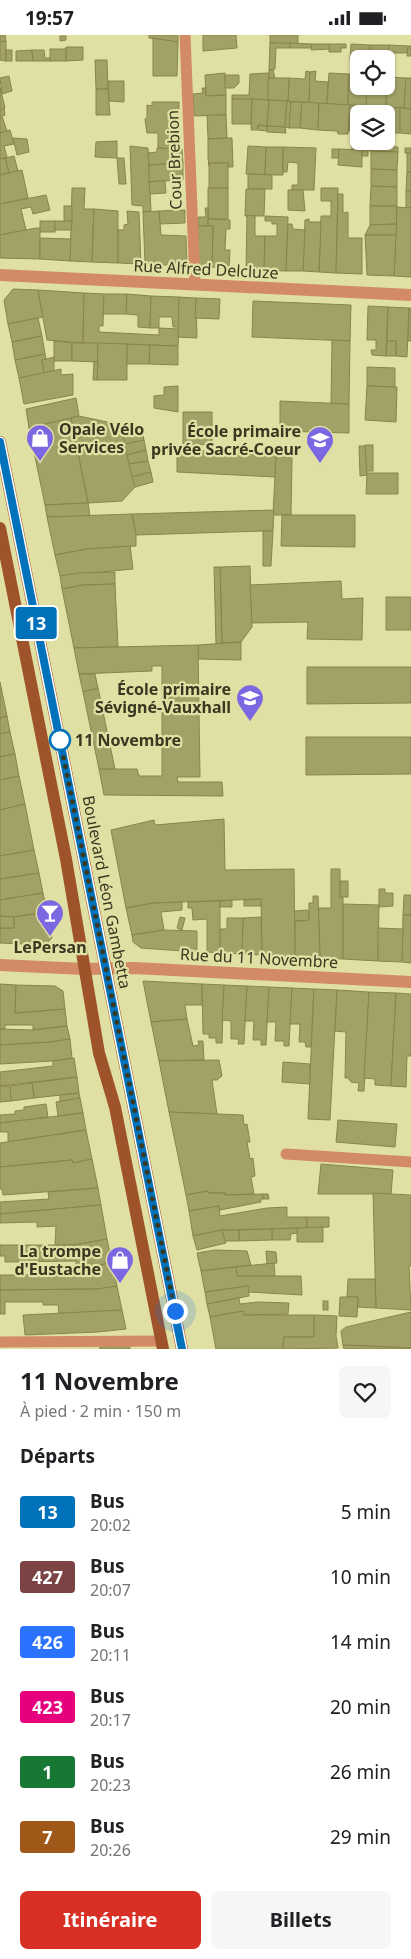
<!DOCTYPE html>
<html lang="fr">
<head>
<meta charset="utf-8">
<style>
	:root { --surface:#fff; --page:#f6f6f6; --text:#202124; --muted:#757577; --accent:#d93025 }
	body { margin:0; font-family:"Noto Sans",sans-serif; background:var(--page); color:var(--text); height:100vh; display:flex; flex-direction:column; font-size:19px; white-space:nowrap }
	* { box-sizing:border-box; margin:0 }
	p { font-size:16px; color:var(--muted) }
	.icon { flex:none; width:28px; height:28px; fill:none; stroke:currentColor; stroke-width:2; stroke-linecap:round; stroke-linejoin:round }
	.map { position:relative; height:1314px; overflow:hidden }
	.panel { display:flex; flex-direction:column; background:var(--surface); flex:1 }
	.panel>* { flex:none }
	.badge { padding:0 10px; border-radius:4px; font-size:18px; line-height:32px }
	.fabs { position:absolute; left:350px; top:15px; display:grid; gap:10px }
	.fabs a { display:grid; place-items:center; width:45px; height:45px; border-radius:8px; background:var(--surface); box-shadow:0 1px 4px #0004; font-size:25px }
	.you { position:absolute; width:25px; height:25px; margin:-12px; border:4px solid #fff; border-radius:50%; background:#1a73e8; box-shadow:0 0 0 8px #1a73e833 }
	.map>.badge { position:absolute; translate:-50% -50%; box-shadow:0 0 0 2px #fff }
	h2 { padding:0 20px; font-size:19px; line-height:45px }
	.round { display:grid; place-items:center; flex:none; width:52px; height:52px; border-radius:8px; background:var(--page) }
	.headline { display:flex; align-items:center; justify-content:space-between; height:85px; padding:0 20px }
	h1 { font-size:24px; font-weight:700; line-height:38px }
	.action { display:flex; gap:10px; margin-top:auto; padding:10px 20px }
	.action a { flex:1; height:58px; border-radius:8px; background:var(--accent); color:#fff; font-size:20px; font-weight:700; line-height:58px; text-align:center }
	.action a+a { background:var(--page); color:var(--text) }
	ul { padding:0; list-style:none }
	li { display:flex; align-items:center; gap:15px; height:65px; padding:0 20px }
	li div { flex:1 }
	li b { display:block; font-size:19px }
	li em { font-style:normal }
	li .badge { min-width:55px; font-weight:700; text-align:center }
	.status { display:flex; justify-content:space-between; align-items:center; height:35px; padding:0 25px; background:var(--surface); direction:ltr }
	.status svg { height:14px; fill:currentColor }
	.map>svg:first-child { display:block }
	.building { fill:#a2a167; stroke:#87854c }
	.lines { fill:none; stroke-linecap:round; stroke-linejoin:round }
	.service { stroke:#d28a67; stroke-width:11 }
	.minor { stroke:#d28a67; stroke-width:12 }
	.primary { stroke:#9f532a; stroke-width:12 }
	.line-casing { stroke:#fff; stroke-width:11 }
	.line { stroke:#0072bc; stroke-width:8 }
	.walk { stroke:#393820; stroke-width:5; stroke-dasharray:0 9 }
	.stop-dot { fill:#fff; stroke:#0072bc; stroke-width:2.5 }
	.labels { text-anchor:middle; stroke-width:4.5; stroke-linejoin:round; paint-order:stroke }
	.street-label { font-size:16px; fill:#393820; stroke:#e1e0a4 }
	.poi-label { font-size:16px; font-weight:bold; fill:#393820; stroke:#e1e0a4; text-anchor:end }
	.stop-label { font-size:16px; font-weight:bold; fill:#393820; stroke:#e1e0a4; text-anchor:start }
</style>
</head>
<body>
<div class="status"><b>19:57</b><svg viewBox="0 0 49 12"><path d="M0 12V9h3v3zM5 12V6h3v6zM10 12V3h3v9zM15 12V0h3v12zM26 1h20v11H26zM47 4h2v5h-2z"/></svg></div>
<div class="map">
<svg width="411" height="1314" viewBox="0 0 411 1314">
	<rect width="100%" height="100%" fill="#e1e0a4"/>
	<g class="building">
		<path d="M0,0h5l1,6 -6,1z"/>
		<path d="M149,0h29v7l-29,-4z"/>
		<path d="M203,0h33l1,13 -34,3z"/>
		<path d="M270,0h28v9l-28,-1z"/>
		<path d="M60,1h6v4l-6,1z"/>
		<path d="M153,3l25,4 -1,34h-24z"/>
		<path d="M6,6v20l-6,-1v-18z"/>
		<path d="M270,8h20v5h-14l-1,21 -6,1z"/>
		<path d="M290,8l22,1v4h-22z"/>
		<path d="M312,9h17l1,5 -19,1z"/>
		<path d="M329,9h17v4h-5v4h-12z"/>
		<path d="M351,9l19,1 -1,14 -19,1z"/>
		<path d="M370,10h19l-1,13 -19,1z"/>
		<path d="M389,10l19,1v7h-20z"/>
		<path d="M408,11h3v10h-4z"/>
		<path d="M66,12h17v13l-17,1z"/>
		<rect x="50" y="14" width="16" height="12"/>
		<rect x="6" y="15" width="6" height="11"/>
		<path d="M32,15l1,11h-17v-10z"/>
		<path d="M32,15h12l1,8h5v3h-17z"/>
		<path d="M95,25h12l1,29h-12z"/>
		<path d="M269,35h4l2,8 -7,1z"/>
		<path d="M306,36l4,1 -1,31 -21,-2 1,-23 16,1z"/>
		<path d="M316,36l-1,10 13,1 -1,22 -18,-1 1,-31z"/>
		<path d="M225,38l1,22 -20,1 -1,-21z"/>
		<path d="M269,38l-1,27 -36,-1v-4h17l1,-21z"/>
		<path d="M329,38l20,1 -1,31 -21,-1z"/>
		<path d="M349,39l10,1v11h8l-1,20 -18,-1z"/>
		<path d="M225,40h14v8l-5,5h-9z"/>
		<path d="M9,41l3,15 -10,3 -2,-16z"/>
		<path d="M386,42h1l-1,30 -20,-1 1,-20h19z"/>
		<path d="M387,42l19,1 -2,30 -18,-1z"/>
		<path d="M270,43h19l-1,23 -20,-1v-21z"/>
		<path d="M406,43h5v31l-7,-1z"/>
		<path d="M108,46h16v21l-15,-1z"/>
		<path d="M0,52l5,21 -5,2z"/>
		<path d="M202,53h3l1,8 20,-1v20l-32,1 -1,-22 10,-1z"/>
		<path d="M96,54h12l2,26h-14z"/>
		<path d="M232,64h20l-1,25h-19z"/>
		<path d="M252,64l17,1 -2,26 -9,-1v5h-7z"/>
		<path d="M269,65l18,1 -2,26 -18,-1z"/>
		<path d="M287,66l4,1 -2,26 -4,-1z"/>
		<path d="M152,67h27l-1,47 -20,-1v-15h-11l-2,-14 2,-2v-12l5,1z"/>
		<path d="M291,67h11l-2,26h-11z"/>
		<path d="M302,67l17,1 -1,27 -18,-2z"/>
		<path d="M319,68l31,2 -2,29h-10l-1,-3 -19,-1z"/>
		<path d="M350,70l35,2 -1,7h-25v17h-10z"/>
		<path d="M385,72l15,1v25h-14z"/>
		<path d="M4,73l1,7 -3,1 5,15 -7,2v-23z"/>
		<path d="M400,73l11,1v25l-11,-1z"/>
		<path d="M207,80h19l1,23 -19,1z"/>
		<path d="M258,90l9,1v5l-9,-1z"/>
		<path d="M267,91l18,1 1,6 -19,-1z"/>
		<path d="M10,95l4,14 -10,2 3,11 -7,2v-26z"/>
		<path d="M13,103l14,1 2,13 -12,3z"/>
		<path d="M227,103h5l1,29h-5v-4h-19v3l-1,-8v-19z"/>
		<path d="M117,106v17l-22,-1 1,-15z"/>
		<path d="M352,110l46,2v5l-46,-2z"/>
		<path d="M130,111l18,2 3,63 -8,1v-6l-11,-1z"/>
		<path d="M248,111l18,1 -1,28 -19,-1z"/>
		<path d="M266,112h17v28h-18z"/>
		<path d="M283,112l33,1 -2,42h-22v-5h6v-22l-10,-1 -1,10h-4z"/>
		<path d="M157,113l25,1 1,14 -34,2 -1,-12 9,-1z"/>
		<rect x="405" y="113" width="6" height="5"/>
		<rect x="332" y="114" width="7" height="9"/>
		<path d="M339,114l23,1v17l-24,-2z"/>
		<rect x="362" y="115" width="6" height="6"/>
		<path d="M371,116l27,1 -1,18 -26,-1z"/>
		<rect x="407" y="118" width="4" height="19"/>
		<path d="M14,121l4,15 -9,2 -4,-15z"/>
		<path d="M5,123l4,15 -9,2v-16z"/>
		<path d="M117,123h7l2,26h-7z"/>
		<path d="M183,128v17l-34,2v-17z"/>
		<rect x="209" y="128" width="19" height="25"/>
		<path d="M371,134l26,1v17l-26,-1z"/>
		<path d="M22,135l6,28 -28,6v-29z"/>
		<path d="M407,137h4v19h-5z"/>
		<path d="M248,139l24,1v14h-24z"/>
		<path d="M158,146h7l1,12 -16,1 -1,-12z"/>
		<path d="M371,151l26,1v19h-27z"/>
		<path d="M72,153h13l-1,21h10l-2,53 -22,-1z"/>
		<rect x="208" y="153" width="20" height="31"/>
		<path d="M321,153h17l-2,85 -17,-1 2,-56h10v-15h-10z"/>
		<path d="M246,154h19l-1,27h-19z"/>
		<path d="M288,155h15l2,21 -17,-1z"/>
		<rect x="406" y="156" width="5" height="17"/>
		<path d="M338,159h5v19l5,-1v26h14v36l-26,-1z"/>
		<path d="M46,160l4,15 -17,4 -2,-7 -10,2 5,21 -26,5v-31z"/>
		<rect x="64" y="171" width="8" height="15"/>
		<path d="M370,171h27v18l-27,1z"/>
		<path d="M397,172l14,1v69l-17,-1z"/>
		<path d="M205,173h3v18h-10v-9h8z"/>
		<path d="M94,174l24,2v52l-26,-1z"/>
		<path d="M185,175v13l-25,1 -1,-13z"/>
		<path d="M127,176l12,1 2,52 -23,-1v-33h6v-5l4,-1z"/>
		<path d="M159,176l2,24 25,1 1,30 -42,-2 -2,-52z"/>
		<path d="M247,180l8,1v20h10l-1,34 -18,-1z"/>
		<path d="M265,181l23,1 -2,54 -22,-1 1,-34h12v-12h-5v-3h-7z"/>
		<path d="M208,184l22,1v9h-4l-1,21h5l-1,18 -17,-1 1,-41h-5z"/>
		<path d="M309,184v3h12l-2,50 -16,-1 2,-51z"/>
		<rect x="40" y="186" width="15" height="11"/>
		<path d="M55,186h17l-1,9h-16z"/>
		<path d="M288,189h4l1,5 12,1 -2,41h-17z"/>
		<path d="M397,189l-1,11h-31l5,-10z"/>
		<path d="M198,191h15l-1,41h-14z"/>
		<path d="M36,193h4v31l-40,-1v-23z"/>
		<path d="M365,200h31l-2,41 -27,-1z"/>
		<path d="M40,203l31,1 -1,22 -30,-2z"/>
		<path d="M13,254l25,1 5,27 -35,7 -4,-24z"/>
		<path d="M38,255l46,3 -1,50 -36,-3z"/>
		<path d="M84,258l20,1 -1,32h-4v6l60,3v-7l20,1 -1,17 -95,-3z"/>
		<path d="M104,259h23l-1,20h-23z"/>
		<path d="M127,259l24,2 -1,32 -12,-1v-12l-12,-1z"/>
		<path d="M151,261l28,1v30h-6l-1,-10h-13v11h-9z"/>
		<path d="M179,262l17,1 1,40 -19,-1z"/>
		<path d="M196,263l24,1 -1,20 -24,-1z"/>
		<path d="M253,266l98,4 -1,36 -98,-4z"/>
		<path d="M368,271l20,1 -2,49 -14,-1 -1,-5h5v-10h-9z"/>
		<path d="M388,272l21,1 -2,49 -11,-1v-15h-9z"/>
		<path d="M409,273h2v33h-3z"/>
		<path d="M38,283l4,18 -30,6 -4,-18z"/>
		<path d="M42,301l3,18 -30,6 -3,-18z"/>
		<path d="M332,305l18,1 -1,63h-18z"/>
		<path d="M54,306l18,2v18h-18z"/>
		<path d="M387,306h9v15h-10z"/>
		<path d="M72,308h26v19l-26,-1z"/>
		<path d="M98,308l29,1v36h-30z"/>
		<path d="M127,309l23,1 -1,19h-22z"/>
		<path d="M150,310l28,1v19l-29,-1z"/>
		<path d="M45,319l1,5 -4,1 2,13 -25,5 -4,-18z"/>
		<path d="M54,322v14l-10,2 -2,-13z"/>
		<path d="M94,327h4l-1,18h-4z"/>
		<path d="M367,332l28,1v19l-28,-1z"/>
		<path d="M61,334v6l12,-1v21l-49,9 -5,-26z"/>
		<path d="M178,351v26l-24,-4v-12l10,-1v-8z"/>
		<path d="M367,351l30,1 -1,35 -31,-2z"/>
		<path d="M76,363l3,18 -50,12 -3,-19z"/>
		<path d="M280,366l69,3v29l-69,-2z"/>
		<path d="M183,377h29v33l-29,-1z"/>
		<path d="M79,381l42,9 14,62 -13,14 -34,2 -17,-85z"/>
		<path d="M71,383l17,85 -43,2 -16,-77z"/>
		<path d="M121,390l21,5 2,10 -19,4z"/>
		<path d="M144,405l2,10 -19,5 -2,-11z"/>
		<rect x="365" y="410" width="8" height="26"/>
		<path d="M359,411h6l2,29 -7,1z"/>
		<path d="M177,414l99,7 -1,21 -98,-5z"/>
		<path d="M146,415l2,11 -19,3 -2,-9z"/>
		<path d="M276,421l16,2 -1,57h-18z"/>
		<path d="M148,426l3,11 -19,5 -3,-13z"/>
		<path d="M151,437l2,10 -18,5 -3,-10z"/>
		<path d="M367,438h31v21h-32z"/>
		<path d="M88,468l2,13 -43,1 -2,-12z"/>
		<path d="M274,475l-1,21h-10l-127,4 -4,-21z"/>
		<path d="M132,479l4,21v11l-49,3 -32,6 -8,-38z"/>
		<path d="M282,480h73v32l-74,-1z"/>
		<path d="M263,496h10l-2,35h-8z"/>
		<path d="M130,511l3,23 -73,7 -5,-21 32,-6z"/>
		<path d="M250,531l2,61 -11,15 -19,1 -2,-76z"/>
		<path d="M214,532h6l2,76 -6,1z"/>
		<path d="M115,537v12l-32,1 -21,4 -2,-13 18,-3z"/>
		<path d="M341,546l1,18 21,-1 -1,42 -55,-1 1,-17 -56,1 -2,-38z"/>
		<path d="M115,549l3,63 -44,1 -12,-59 21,-4z"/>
		<rect x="386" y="562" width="25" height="33"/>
		<path d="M241,607v18l-43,-1v-14z"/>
		<path d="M198,610l2,132h-23l1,5h44l1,14 -119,-1 -5,-26h38l2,7h23v-110h-10v5l-73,3 -5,-26z"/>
		<path d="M307,632h104v36l-104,1z"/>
		<path d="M79,639h16l3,14 -15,4z"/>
		<path d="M0,647l7,34 -7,2z"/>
		<path d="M98,653l17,81h-16l-16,-77z"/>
		<path d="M7,681l3,16 -10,2v-16z"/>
		<path d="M10,697l5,22 -15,3v-23z"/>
		<path d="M306,702h105v37l-105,1z"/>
		<path d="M15,719l4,22 -19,4v-23z"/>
		<path d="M19,741l6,28 -25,6v-30z"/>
		<path d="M25,769l9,46 -34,6v-46z"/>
		<path d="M224,784l1,51 69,-1 1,87 -33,-1 -1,-56 -107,4 -28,5 -15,-78 43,-10 1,5z"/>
		<path d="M34,815l5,23 -39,6v-23z"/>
		<path d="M331,834h9v28h3v62l-23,-1 -2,-50h13z"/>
		<path d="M39,838l4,20 -43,7v-21z"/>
		<rect x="340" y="846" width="8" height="16"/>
		<path d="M379,854h6v4h8v13l-14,1z"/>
		<path d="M43,858l4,19 -33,5 -14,-1v-16z"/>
		<path d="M404,860h7v20h-8z"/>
		<path d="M313,861h5l2,62 -25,-2v-35l14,-1v-17h4z"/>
		<path d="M261,864v7h-17v-6z"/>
		<path d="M232,865v7h-12v-6z"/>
		<path d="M220,866v52l-13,-1v-33l-14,1 -1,-12h-4v-6z"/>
		<path d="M182,867v8l-21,2 3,18 -32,5 -6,-27 28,-5z"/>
		<path d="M343,869l36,1 -1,56 -35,-2z"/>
		<path d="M308,875l1,10 -14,1 -1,-10z"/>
		<path d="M47,877l5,26 -7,7 -45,-2v-15h14v-11z"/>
		<path d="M403,880h8v48l-9,-1z"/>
		<path d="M0,881l14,1v11h-14z"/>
		<path d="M180,882l5,1 -3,12 -5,-2z"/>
		<path d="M261,882l1,38 -20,-1 1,-36z"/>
		<path d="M227,883h16l-1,36 -22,-1v-24h7z"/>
		<path d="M378,893l25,1 -1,33 -24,-1z"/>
		<path d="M164,895l33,1v21l-56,-4 -8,-6 -1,-7z"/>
		<path d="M143,946l59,3v21h-17l2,14 -36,3z"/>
		<path d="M0,949l16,1 -1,28 50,-4 2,17 -34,4v-5h-28v4h-5z"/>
		<path d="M202,949l22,1 -2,58h-6v-5h-7v-4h-6z"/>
		<path d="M16,950l39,1 8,5 2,18 -50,4z"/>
		<path d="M224,950l23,1 -3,58h-6l1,-5h-8v-18l-9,-1z"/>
		<path d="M247,951l22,1 -3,58h-5v-5h-8l1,-19h-9z"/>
		<path d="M269,952l23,1 -3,58h-5v-5h-9l1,-19h-9z"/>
		<path d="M292,953l22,1 -3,58h-5l-1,-5h-6l1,-18h-10z"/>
		<path d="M314,954l23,1 -7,130 -22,-1z"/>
		<path d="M337,955l32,2 -5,99h-6l1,-8 -8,-1 -3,-4h-3l1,-46 -11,-1z"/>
		<path d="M369,957l27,1 -5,93 -16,-1v-6l-11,-1z"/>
		<path d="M396,958l15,1v62h-4l-1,31 -15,-1z"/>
		<path d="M187,984l6,27 6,-1 -1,-4h5l1,19 -45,1 -8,-39z"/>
		<path d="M67,991l3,13 -19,3 -51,3v-16l33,1z"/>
		<path d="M70,1004l2,19 -19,3 -53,3v-19l51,-3z"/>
		<path d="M74,1023l3,19 -77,9v-14l53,-6v-5z"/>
		<path d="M219,1025l3,16 -5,4h-5l5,34 -48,-2 -10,-51z"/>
		<path d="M283,1027l27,2v20l-28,-2z"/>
		<path d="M77,1042l2,16 -45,5 -2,-15z"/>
		<path d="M32,1048l2,15 -23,3 -1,-15z"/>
		<path d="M0,1051h10l1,15 -11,1z"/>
		<path d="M79,1058l1,5 -20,4v-7z"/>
		<path d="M80,1063l3,15 -25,3 -2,-14z"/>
		<path d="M46,1069l2,13 -48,6v-8l15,-1v-3l9,-1v-3z"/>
		<path d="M169,1077l74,3 1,10 3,-1 3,18h-3l3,17 3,-1 2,18 -4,1 3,17 -29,1v-2h-17v-2l-22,4z"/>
		<path d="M83,1078l3,17 -78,12v-10h-8v-9z"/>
		<path d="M338,1085l59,4 -2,23 -59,-5z"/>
		<path d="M86,1095l6,29 -19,4 -1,-3 -72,7v-24z"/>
		<path d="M92,1124l6,29 -95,7 -1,-6h-2v-22l72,-7 1,3z"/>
		<path d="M321,1129l72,6 -2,24h-73z"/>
		<path d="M98,1153l3,17 -101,9v-12l49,-3 -1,-7z"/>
		<path d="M208,1156v2h17v2l38,-1v5h-2v3l-41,8 -1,-4 -30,5 -3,-16z"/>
		<path d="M373,1158l38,2v71h-2l2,44 -35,-2z"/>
		<path d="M263,1159h5l1,5h-6z"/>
		<path d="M101,1170l6,34 -32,6h-20l1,-19 -19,1v-5l-37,1v-9z"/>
		<path d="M219,1171l1,10 47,-8 20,-1v10h20v11l-85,2 -29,6 -4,-25z"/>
		<path d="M307,1182h22v10l-22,1z"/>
		<path d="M323,1192v15h-26v-14z"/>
		<path d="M297,1193v5l-6,1 -1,6h-18v-11z"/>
		<path d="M272,1194v11l-33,1v-11z"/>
		<path d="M222,1195l4,13 -29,7 -4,-14z"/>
		<path d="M222,1195h17v11h-14z"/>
		<path d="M107,1204l5,23 -15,4h-21v-5l-71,1v-6h-5v-11h75z"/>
		<path d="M215,1215l32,1 4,14 -50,6 -4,-18z"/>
		<path d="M266,1216l10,1 1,11 -10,1z"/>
		<path d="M112,1227l5,24 -19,3 -98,1v-15h70v-9h27z"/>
		<path d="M274,1228l1,13h-38l-1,-9z"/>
		<path d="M236,1232l1,9h64l1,19 -54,-3v-6l-43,6 -4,-21z"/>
		<path d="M348,1244h27l1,29 -18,-1v-10h-11z"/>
		<path d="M117,1251l5,24 -63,4 -1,-9h-15v-3h-38v12h-5v-24l98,-1z"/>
		<path d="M248,1251l1,10 -42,8 -2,-12z"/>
		<path d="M340,1262h18l-1,20 -18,-1z"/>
		<path d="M239,1263l1,6 18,-2 31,1 -1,11 -44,1 -1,-4 -33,6 -3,-13z"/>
		<rect x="323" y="1266" width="5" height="9"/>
		<path d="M122,1275l4,19 -28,3 -73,3 -2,-20z"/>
		<path d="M243,1276l1,4h70v22h-30l-1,12h-67l-6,-32z"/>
		<path d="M411,1277v36l-68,-3 -2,-14 5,-4z"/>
		<path d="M314,1280l23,1 -1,20 2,12 -55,1 1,-12h30z"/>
		<path d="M129,1309l1,5h-30v-2z"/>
		<path d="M343,1310l68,3v1h-67z"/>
	</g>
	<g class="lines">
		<g class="service">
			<path d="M185,0l10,249"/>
			<path d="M286,1119l125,8"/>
			<path d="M0,1307l161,-1"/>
		</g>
		<g class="minor">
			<path d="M0,240l411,20"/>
			<path d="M0,930l84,4 50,-1 277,14"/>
		</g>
		<g class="primary">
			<path d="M0,407l182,907"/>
			<path d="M0,493l66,331 33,194 16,54 48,242"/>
		</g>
	</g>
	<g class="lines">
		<g class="line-casing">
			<path id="line" d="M0,407l182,907"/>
		</g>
		<use href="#line" class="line"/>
		<path class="walk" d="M60,705l115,571"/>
	</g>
	<defs>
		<g id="shop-pin" transform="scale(1.4375)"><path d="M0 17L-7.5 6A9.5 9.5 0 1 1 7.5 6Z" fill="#7b67e2" stroke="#e1e0a4"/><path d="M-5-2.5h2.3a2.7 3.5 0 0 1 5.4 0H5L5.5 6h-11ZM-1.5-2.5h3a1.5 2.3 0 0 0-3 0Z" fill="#fff"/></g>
		<g id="school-pin" transform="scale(1.4375)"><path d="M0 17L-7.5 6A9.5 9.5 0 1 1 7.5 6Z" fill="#7b67e2" stroke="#e1e0a4"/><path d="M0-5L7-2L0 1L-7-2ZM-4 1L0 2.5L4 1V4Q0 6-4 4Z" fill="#fff"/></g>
		<g id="bar-pin" transform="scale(1.4375)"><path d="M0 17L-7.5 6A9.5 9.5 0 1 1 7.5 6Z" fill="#7b67e2" stroke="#e1e0a4"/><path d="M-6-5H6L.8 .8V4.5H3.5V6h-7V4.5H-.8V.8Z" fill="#fff"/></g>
	</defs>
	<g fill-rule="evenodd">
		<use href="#shop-pin" x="40" y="403"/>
		<use href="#school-pin" x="320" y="405"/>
		<use href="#school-pin" x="250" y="663"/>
		<use href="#bar-pin" x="50" y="878"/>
		<use href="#shop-pin" x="120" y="1225"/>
	</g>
	<circle class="stop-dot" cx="60" cy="705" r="10"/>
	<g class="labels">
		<g class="street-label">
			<text transform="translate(174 125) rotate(-92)" y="6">Cour Brebion</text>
			<text transform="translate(206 234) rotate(3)" y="6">Rue Alfred Delcluze</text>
			<text transform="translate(107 857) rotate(79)" y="6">Boulevard Léon Gambetta</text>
			<text transform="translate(259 923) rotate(3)" y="6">Rue du 11 Novembre</text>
		</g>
		<g class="poi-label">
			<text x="59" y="400" text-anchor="start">Opale Vélo<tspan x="59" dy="18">Services</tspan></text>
			<text x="301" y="402">École primaire<tspan x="301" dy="18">privée Sacré-Coeur</tspan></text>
			<text x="231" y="660">École primaire<tspan x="231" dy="18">Sévigné-Vauxhall</tspan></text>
			<text x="50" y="918" text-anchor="middle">LePersan</text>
			<text x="101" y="1222">La trompe<tspan x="101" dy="18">d'Eustache</tspan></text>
		</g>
		<g class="stop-label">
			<text x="75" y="711">11 Novembre</text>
		</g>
	</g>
</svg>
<div class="fabs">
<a><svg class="icon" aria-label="locate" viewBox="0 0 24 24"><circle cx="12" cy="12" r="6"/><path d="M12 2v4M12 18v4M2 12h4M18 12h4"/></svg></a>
<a><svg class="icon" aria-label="layers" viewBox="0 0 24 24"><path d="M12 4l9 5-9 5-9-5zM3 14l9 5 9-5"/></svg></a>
</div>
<div class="you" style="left:175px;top:1276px"></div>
<b class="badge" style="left:36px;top:588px;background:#0072bc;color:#fff">13</b>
</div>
<section class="panel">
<div class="headline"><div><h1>11 Novembre</h1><p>À pied · 2 min · 150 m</p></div><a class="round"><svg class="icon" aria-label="heart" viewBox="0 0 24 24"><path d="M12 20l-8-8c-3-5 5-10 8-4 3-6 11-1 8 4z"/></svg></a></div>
<h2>Départs</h2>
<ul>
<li><span class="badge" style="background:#0072bc;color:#fff">13</span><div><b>Bus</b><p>20:02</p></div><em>5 min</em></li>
<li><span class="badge" style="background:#7b4343;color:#fff">427</span><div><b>Bus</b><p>20:07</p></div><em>10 min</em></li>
<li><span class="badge" style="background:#2b73ff;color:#fff">426</span><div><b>Bus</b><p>20:11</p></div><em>14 min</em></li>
<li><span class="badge" style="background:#e6007e;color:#fff">423</span><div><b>Bus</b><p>20:17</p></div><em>20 min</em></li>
<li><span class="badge" style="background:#177833;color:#fff">1</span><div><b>Bus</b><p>20:23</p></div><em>26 min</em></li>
<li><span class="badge" style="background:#9f5818;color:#fff">7</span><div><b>Bus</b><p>20:26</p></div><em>29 min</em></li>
</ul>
<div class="action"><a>Itinéraire</a><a>Billets</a></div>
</section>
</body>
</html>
